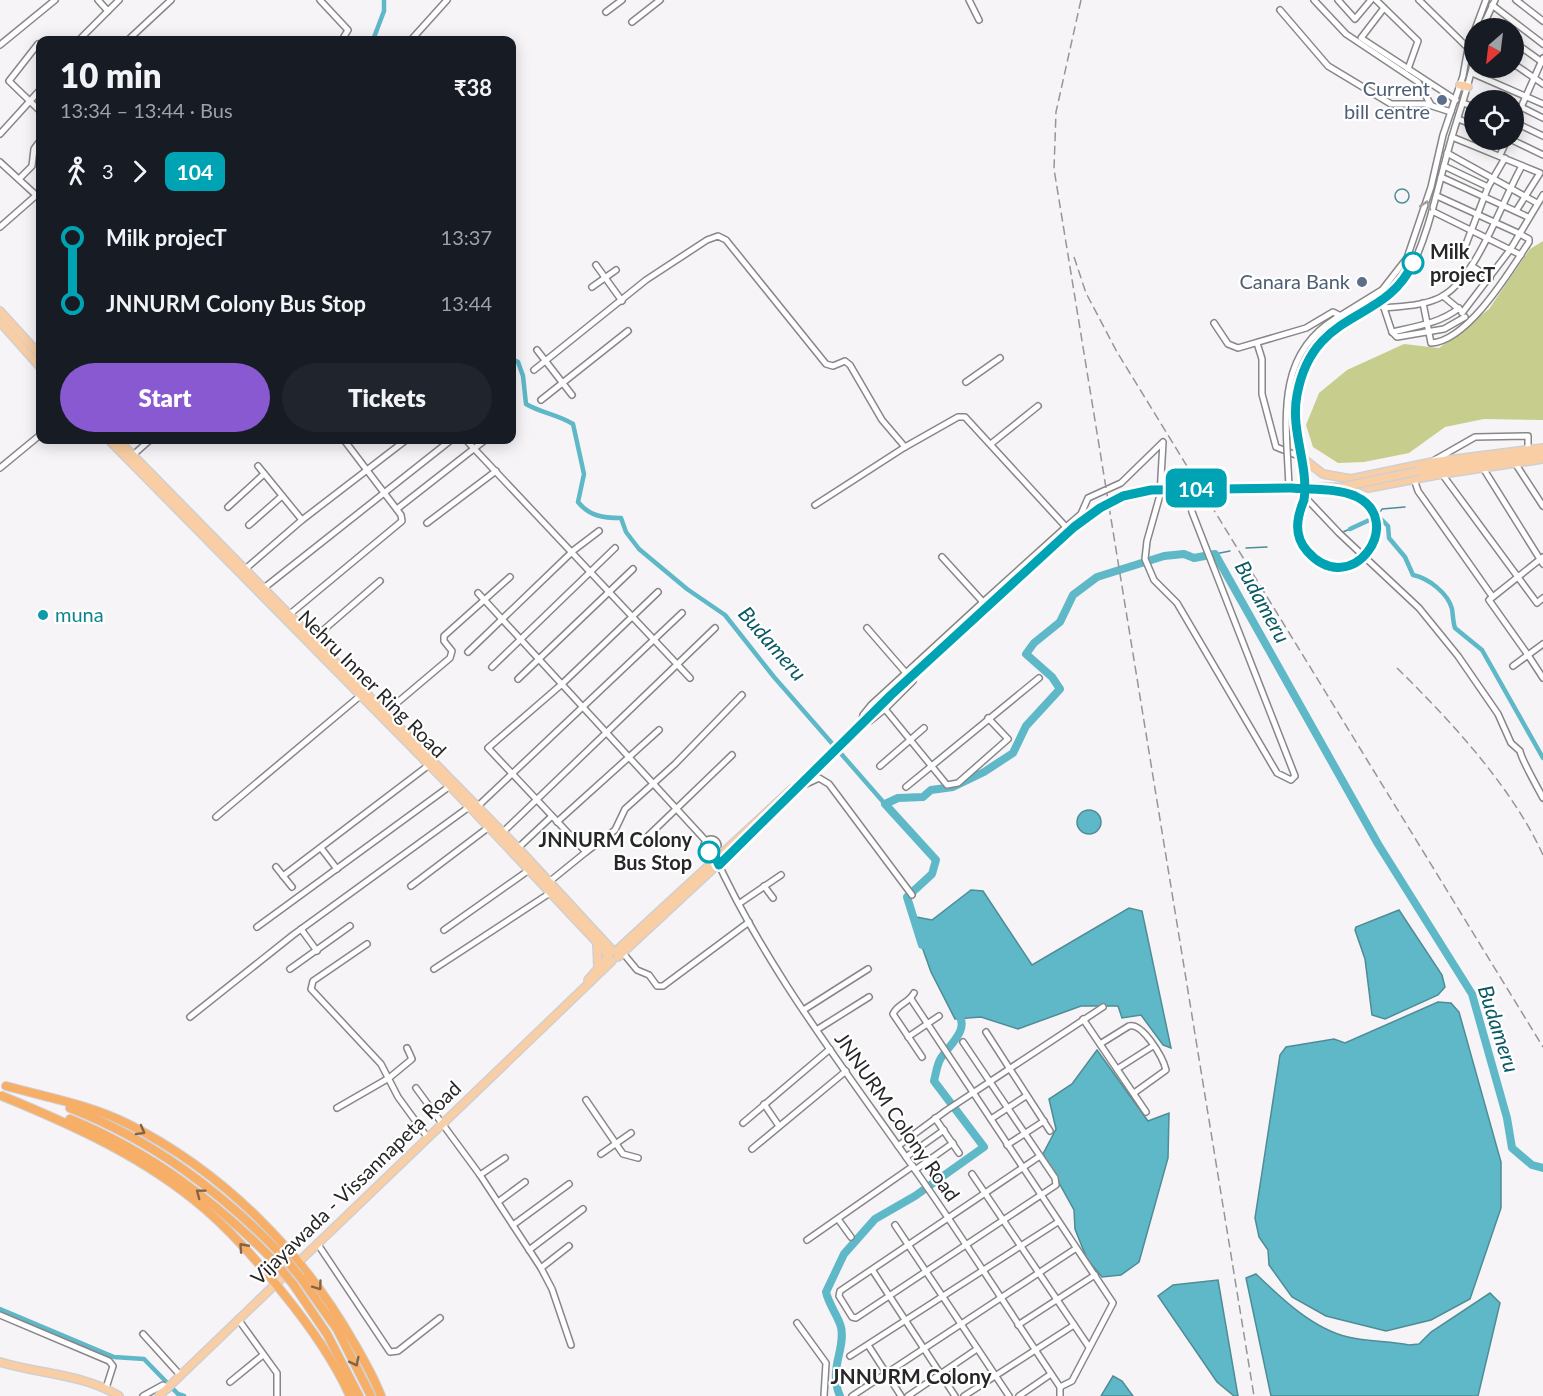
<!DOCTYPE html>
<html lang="en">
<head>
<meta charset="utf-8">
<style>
	:root { --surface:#171b24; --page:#20242c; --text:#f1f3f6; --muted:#9ea1a6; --accent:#8959d2 }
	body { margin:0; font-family:Lato,sans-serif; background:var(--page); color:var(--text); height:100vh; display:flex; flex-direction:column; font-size:22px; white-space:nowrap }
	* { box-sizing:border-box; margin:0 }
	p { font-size:20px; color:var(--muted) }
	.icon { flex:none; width:33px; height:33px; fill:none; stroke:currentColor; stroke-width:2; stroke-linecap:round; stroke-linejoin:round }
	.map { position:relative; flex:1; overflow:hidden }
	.details { position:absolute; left:36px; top:36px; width:480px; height:408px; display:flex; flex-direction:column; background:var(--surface); border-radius:12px; box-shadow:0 3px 15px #0003 }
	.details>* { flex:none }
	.badge { padding:0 12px; border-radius:9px; font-size:21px; line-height:39px }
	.needle { width:39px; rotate:208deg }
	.controls { position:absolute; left:1464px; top:18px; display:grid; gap:12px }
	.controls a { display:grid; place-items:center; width:60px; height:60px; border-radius:50%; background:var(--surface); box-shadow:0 3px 15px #0003; font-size:30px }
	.map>.badge { position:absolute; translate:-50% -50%; box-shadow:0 0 0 3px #fff }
	.legs { display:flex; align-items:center; gap:9px; height:66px; padding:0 24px; font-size:20px }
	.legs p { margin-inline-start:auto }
	.summary { display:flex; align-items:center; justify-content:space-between; height:102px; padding:0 24px }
	h1 { font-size:33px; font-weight:800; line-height:45px }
	.action { display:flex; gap:12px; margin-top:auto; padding:12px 24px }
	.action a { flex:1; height:69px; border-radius:36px; background:var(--accent); color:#fff; font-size:24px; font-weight:800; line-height:69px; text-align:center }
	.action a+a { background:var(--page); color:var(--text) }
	ul { padding:0 24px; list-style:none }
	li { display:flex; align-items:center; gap:21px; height:66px; font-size:22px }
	li i { display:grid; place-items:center; width:9px; height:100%; margin:0 8px; background:currentColor }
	li i::after { content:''; width:15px; height:15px; margin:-8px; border:4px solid; border-radius:50%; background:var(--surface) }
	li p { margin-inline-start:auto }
	li:first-child i { background:linear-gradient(#0000 50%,currentColor 0) }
	li:last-child i { background:linear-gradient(currentColor 50%,#0000 0) }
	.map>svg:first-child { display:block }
	.green { fill:#c7ce8d }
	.water { fill:#5eb8c7; stroke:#4e8c97; stroke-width:1.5 }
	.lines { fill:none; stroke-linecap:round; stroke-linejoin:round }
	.stream { stroke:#4e8c97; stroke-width:1.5 }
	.canal { stroke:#5eb8c7; stroke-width:4.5 }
	.river { stroke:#5eb8c7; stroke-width:8 }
	.minor-casing { stroke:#888689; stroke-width:8 }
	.major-casing { stroke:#d0cfd0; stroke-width:10 }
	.highway-casing { stroke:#d0cfd0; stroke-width:10 }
	.minor { stroke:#fff; stroke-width:5 }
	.major { stroke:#facea4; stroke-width:7 }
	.highway { stroke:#f7ae67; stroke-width:8 }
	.rail { stroke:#969597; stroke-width:1.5; stroke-dasharray:9 4.5; stroke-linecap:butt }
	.minor-bridge-casing { stroke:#888689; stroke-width:8; stroke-linecap:butt }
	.major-bridge-casing { stroke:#d0cfd0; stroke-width:10; stroke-linecap:butt }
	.highway-bridge-casing { stroke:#d0cfd0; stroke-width:10; stroke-linecap:butt }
	.minor-bridge { stroke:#fff; stroke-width:5 }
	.major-bridge { stroke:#facea4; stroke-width:7 }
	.highway-bridge { stroke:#f7ae67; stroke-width:8 }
	.oneway { stroke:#9e9e9e }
	.oneway2 { stroke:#856444 }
	.line-1-casing { stroke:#fff; stroke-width:14 }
	.line-1 { stroke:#00a3b4; stroke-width:9 }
	.service-dot { fill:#5c6f8a; stroke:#fff; stroke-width:2 }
	.stop-1-dot { fill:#fff; stroke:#00a3b4; stroke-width:3 }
	.culture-dot { fill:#0f9aa8; stroke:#fff; stroke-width:2 }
	.labels { text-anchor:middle; stroke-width:4.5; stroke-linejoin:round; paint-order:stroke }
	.service-label { font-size:20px; fill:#4e5e75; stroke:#fff; text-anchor:end }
	.stop-label { font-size:20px; font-weight:bold; fill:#282728; stroke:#fff; text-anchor:start }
	.culture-label { font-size:20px; fill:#0d838f; stroke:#fff; text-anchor:start }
	.street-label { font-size:20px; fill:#282728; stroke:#fff }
	.water-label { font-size:21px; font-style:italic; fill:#095965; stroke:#fff }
	.neighbourhood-label { font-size:21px; font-weight:bold; fill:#282728; stroke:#fff }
</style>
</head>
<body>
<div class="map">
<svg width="1543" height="1396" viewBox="0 0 1543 1396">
	<rect width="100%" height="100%" fill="#f6f4f7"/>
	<path class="green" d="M1543,241v179l-59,-1 -39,8 -36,26 -45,9 -26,1 -25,-16 -7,-22 13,-32 28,-23 57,-26 35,4 50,-39 41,-60z"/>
	<g class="water">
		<circle cx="1089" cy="822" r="12"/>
		<path d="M971,890l12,1 49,74 97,-57 13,3 29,137 -8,-3 -22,-30 -19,3 -4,-12h-37l-63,23 -37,-12 -26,2 -24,-47 -20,-56 21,4z"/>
		<path d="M1399,910l43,65 3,12 -7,8 -53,24 -13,-4 -7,-56 -10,-29 1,-3z"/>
		<path d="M1438,1002l13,1 8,9 42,150v46l-31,91 -39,21 -45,11 -60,-15 -34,-19 -23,-32 -1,-15 -9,-13 -4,-19 25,-163 6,-8 48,-8 11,4z"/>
		<path d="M1097,1050l51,71 21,-8 -1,45 -29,104 -18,13 -19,2 -15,-18 -12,-30 -1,-19 -31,-56 13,-25 -7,-30 23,-15z"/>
		<path d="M1256,1274c25,24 57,55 92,63 20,5 41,4 61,8l10,-1 12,-12 59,-39 10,10 -22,93h-207l-25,-118z"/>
		<path d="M1218,1280l20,116h-4l-17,-14 -59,-86 15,-11z"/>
		<path d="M1113,1376l9,5 11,15h-32z"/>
	</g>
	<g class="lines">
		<g class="stream">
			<circle cx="1402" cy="196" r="7"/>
			<path d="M1378,516l4,-7 23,-2"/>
			<path d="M1343,532l7,-3"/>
			<path d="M1246,548l21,-1"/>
			<path d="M1215,554l15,-3"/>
		</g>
		<g class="canal">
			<path d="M373,40l11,-29v-11"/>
			<path d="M512,359l6,3 5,14 3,28c15,9 31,10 47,20l11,50 -6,28c11,14 25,16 43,16l5,14 13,17 48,40 38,26 49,62 111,127"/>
			<path d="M1350,529l28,-13 10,10 1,12 16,19 8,18c15,3 35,18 39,34 1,6 1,13 3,19l27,22 61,108"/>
			<path d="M0,1309l114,48 30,2 34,35 6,2"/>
		</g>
		<g class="river">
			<path d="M922,945l-15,-48 25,-23 4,-14 -51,-56 13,-6 25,-1 8,-7 22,-3 31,-15 29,-19 13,-27 34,-37 -8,-12 -26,-23 8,-11 26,-21 13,-27 24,-18 67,-21 20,-2 10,4 21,-4 163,290 94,150 35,124 5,30 20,17 11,3"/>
			<path d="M840,1396c-12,-27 6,-47 1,-69 -3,-11 -12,-22 -15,-35l18,-38 31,-35 40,-23 69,-49 -50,-66c2,-8 3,-17 7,-23 9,-14 30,-29 16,-46"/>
		</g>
		<g class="minor-casing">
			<g id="minor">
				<path d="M98,0l10,11"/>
				<path d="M320,0l28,30 -6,10"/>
				<path d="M969,0l10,20"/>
				<path d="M1314,0l32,34 72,48 13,23"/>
				<path d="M1338,0l17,19 16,-19"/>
				<path d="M1376,0l42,41 -10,28"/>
				<path d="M1419,0l49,48"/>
				<path d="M1516,0l27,21"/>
				<path d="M1492,5l51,39"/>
				<path d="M1384,8l-23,30 95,62"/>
				<path d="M1280,10l48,56 63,38h35l25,8"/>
				<path d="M606,12l16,-12"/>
				<path d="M1485,21l10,7"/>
				<path d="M632,22l28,-22"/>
				<path d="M1482,28l13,-28"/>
				<path d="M79,40l40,-40"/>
				<path d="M128,40l43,-40"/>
				<path d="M411,40l36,-40"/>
				<path d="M1514,42l28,20"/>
				<path d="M38,44l-29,37 31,30"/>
				<path d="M0,45l55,-45"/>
				<path d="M1514,64l29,20"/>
				<path d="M1472,73l71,31"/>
				<path d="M1463,103l11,4"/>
				<path d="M1521,107l22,11"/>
				<path d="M1458,119l16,6"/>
				<path d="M1514,122l29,14"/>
				<path d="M1514,123l29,-65"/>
				<path d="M0,134l40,-44"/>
				<path d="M1452,137l88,36 -24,38"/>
				<path d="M1512,140l31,15"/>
				<path d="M1447,153l90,50"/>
				<path d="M1500,155l7,-15"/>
				<path d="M0,162l37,34"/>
				<path d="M1444,166l44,21"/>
				<path d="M1441,177l87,40"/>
				<path d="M19,179l13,-13 2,-17 6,-8"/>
				<path d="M1432,211l89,44"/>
				<path d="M0,227l40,-35"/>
				<path d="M1463,252l25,-65 17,-29"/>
				<path d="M596,265l26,36"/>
				<path d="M1472,266l18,12"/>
				<path d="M592,287l24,-17"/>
				<path d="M1443,296l17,14"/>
				<path d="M1380,301l4,7c18,-2 38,-2 55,-10 38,-18 62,-96 83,-132"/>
				<path d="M1423,303l8,40c37,-2 79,-72 98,-101v-3l-11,-6 -81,-37"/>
				<path d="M1384,308l8,24 5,5 47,-8 21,-12"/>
				<path d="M1462,313l48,-63 33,-55"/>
				<path d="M1335,319l47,-29 25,-32 24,-71 12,-52 20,-59 5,-28 18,-48"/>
				<path d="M1214,323l14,21 10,4 68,-20 27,-16 8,4"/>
				<path d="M1392,332c22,-5 49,-9 67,-24"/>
				<path d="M1257,343l5,16v35l14,53 25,10"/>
				<path d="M537,350l35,45"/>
				<path d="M534,370l112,-90 61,-40 11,-4 8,4 100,124 7,2 12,-5 5,4 32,55 23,27"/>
				<path d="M966,382l34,-24"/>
				<path d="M541,400l87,-69"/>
				<path d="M466,440l224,238"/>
				<path d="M992,443l46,-37"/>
				<path d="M133,455l17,-15"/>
				<path d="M1433,461l42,-24 53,-1v14"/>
				<path d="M1515,463l28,43"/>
				<path d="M258,466l44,54"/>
				<path d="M0,468l40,-33"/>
				<path d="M1483,468l60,96"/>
				<path d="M1442,474l95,129 6,-5"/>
				<path d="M1414,479l4,12 74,105"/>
				<path d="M1305,497l34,36 80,75 39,48 40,58 13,29 9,8c1,8 18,37 23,47"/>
				<path d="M815,505l90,-58 53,-30h7l101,110 -83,75 -41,-45"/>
				<path d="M228,507l36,-33"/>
				<path d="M397,509l88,-69"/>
				<path d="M427,523l69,-52"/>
				<path d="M249,525l33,-29"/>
				<path d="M1066,527l15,-13 7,-16 33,-15 42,-41 -3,53 -13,46 -2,18 9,21 23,23 100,170 14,7 4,-4 -103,-264 -5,-24"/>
				<path d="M1305,548c-16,-32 3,-39 -1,-70 -7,-47 -19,-106 22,-142 10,-10 22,-16 34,-23 19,-12 40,-23 51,-44 18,-37 26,-79 37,-118 8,-31 20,-60 26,-92"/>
				<path d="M1543,557l-54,43 39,55 15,-11"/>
				<path d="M243,571l59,-51 104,-80"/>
				<path d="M264,588l187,-148"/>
				<path d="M478,593l228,248"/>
				<path d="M290,614l112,-93 -1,-6 -57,-75"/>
				<path d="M867,628l46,53 -28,28 62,76 11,-2 50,-44 -20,-21"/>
				<path d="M313,639l67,-58"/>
				<path d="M468,652l106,-102 25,-19"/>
				<path d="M1513,666l15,-11 15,23"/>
				<path d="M492,667l123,-119"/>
				<path d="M518,679l115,-110"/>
				<path d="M885,709l-15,12 -8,1 1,-7 8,-10 112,-103"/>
				<path d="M385,713l65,-55 2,-7 -8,-10v-5l66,-59"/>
				<path d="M880,766l44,-38"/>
				<path d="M801,782l5,2 13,-6 10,6 83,111"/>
				<path d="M906,787l133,-109"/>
				<path d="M477,807l205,-194"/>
				<path d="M216,817l144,-121"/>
				<path d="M557,822l102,-92"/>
				<path d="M502,833l213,-205"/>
				<path d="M646,838l86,-83"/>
				<circle cx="711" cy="846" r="7"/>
				<path d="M321,848l16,21"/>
				<path d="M518,848l34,-32"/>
				<path d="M586,852l29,-22 10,-21 50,-45 67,-69"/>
				<path d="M713,852c50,112 130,215 200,315 51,72 98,147 147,220v9"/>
				<path d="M276,867l16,20"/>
				<path d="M283,876l146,-111"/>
				<path d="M549,882l37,-30 -98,-104 74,-64 96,-92"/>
				<path d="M411,886l78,-59"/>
				<path d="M764,886l9,12"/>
				<path d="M740,903l41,-28"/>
				<path d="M257,927l193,-141"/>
				<path d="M301,929l16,22"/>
				<path d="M444,930l85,-60"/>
				<path d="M367,944l-54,37 -2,8 70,75 17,33 30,41"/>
				<path d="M623,953l14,17 12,5 8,11h6l86,-64"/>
				<path d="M290,969l60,-43"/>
				<path d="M434,969l116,-76"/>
				<path d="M914,993c-5,10 -17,11 -21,21l29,43"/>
				<path d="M911,999l202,304 -41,78 -12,6"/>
				<path d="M805,1009l63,-40"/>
				<path d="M190,1017l103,-82 176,-128"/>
				<path d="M1083,1019l63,93"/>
				<path d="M818,1029l51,-32"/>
				<path d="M986,1032l64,99"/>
				<path d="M908,1037l31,-21"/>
				<path d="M963,1042l92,136 1,7 -200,133 -4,-1 -13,-21 1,-5 200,-135"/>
				<path d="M1100,1044l29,-18c13,-4 34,31 37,44l-32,23"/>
				<path d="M1117,1069l36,-23"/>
				<path d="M416,1088l64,87 61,93 11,21 19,56"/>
				<path d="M586,1100l37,54 15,4"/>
				<path d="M764,1104l15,22"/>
				<path d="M337,1108l52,-30 23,-19 -5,-11"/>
				<path d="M935,1118l24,35"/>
				<path d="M991,1119l35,-23"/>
				<path d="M743,1123l87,-74"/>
				<path d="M1007,1145l37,-24"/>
				<path d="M898,1146l49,-36 156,-103"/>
				<path d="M752,1149l94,-78"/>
				<path d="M601,1154l30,-21"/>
				<path d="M906,1157l38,-27"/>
				<path d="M915,1170l38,-27"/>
				<path d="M972,1174l117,173"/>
				<path d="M480,1175l25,-17"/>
				<path d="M498,1202l27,-20"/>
				<path d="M838,1219l13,18"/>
				<path d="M513,1225l56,-41"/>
				<path d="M895,1225l114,171"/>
				<path d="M807,1240l106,-74"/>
				<path d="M317,1243l73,109 8,-1 42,-33"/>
				<path d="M529,1250l54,-41"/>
				<path d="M541,1268l28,-22"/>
				<path d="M873,1271l82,125"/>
				<path d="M0,1315l109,46 4,5 -7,22"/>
				<path d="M238,1319l39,54v23"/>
				<path d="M797,1323l29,40 -2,33"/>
				<path d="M1018,1325l77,-50"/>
				<path d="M143,1334l38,42"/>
				<path d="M868,1345l33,51"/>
				<path d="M850,1356l208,-134"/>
				<path d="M230,1382l33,-27"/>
				<path d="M143,1396l20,-11 5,4"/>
				<path d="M852,1396l223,-147"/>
				<path d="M908,1396l69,-47"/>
				<path d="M964,1396l110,-71"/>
				<path d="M1019,1396l32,-22"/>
			</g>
		</g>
		<g class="major-casing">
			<g id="major">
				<path d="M1460,85l8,2"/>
				<path d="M0,311l40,44"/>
				<path d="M0,322l40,45"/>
				<path d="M109,440l341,346 159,169"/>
				<path d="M118,440l400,408 95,103"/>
				<path d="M1301,457l22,17 28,5 81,-17 111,-14"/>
				<path d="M1418,471l125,-18"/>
				<path d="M1355,482l13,6 74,-14 101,-15"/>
				<path d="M597,944l1,23"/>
				<path d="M615,952l177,-163"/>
				<path d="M618,957l169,-157 14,-18 61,-60"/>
				<path d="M588,980l20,-23"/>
				<path d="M0,1362c39,12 84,12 119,34"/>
				<path d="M159,1396l453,-435"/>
			</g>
		</g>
		<g class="highway-casing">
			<g id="highway">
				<path d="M6,1086c40,11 85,19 122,38 95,48 174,127 226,219 10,17 20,35 27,53"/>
				<path d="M2,1096c71,29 144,62 203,113 29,25 54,54 78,84 26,32 50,65 67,103"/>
				<path d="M70,1108c84,33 151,84 213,148"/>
				<path d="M70,1119c80,33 144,81 204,142"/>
				<path d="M301,1278l36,51 34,67"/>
				<path d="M293,1284l34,50 32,62"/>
			</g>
		</g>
		<use href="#minor" class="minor"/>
		<use href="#major" class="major"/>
		<use href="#highway" class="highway"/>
		<g class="rail">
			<path d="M1081,0l-25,112 -2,57 200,1227"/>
			<path d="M1074,257l12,36 31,59 426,695"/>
			<path d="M1397,668c53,52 115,119 146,187"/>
		</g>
		<g class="minor-bridge-casing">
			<g id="minor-bridge">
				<path d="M1289,488c-2,-62 -16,-131 46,-169"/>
				<path d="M1305,548c49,55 102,-27 51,-51 -12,-6 -25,-6 -37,-7"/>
			</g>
		</g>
		<g class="major-bridge-casing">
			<path id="major-bridge" d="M862,722l212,-195 37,-25 40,-12 191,-3 76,-16"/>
		</g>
		<g class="highway-bridge-casing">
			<g id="highway-bridge">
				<path d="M283,1256l18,22"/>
				<path d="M274,1261l19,23"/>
			</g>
		</g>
		<use href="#minor-bridge" class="minor-bridge"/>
		<use href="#major-bridge" class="major-bridge"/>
		<use href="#highway-bridge" class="highway-bridge"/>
	</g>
	<defs><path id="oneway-chevron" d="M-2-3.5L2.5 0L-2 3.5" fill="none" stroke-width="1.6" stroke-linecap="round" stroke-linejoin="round" transform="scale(1.5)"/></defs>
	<use class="oneway" href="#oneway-chevron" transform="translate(1426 205) rotate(-73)"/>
	<g class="oneway2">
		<use href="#oneway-chevron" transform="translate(141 1131) rotate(29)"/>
		<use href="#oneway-chevron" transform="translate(200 1193) rotate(-143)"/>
		<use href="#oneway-chevron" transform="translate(243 1247) rotate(-132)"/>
		<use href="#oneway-chevron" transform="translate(318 1286) rotate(54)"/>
		<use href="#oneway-chevron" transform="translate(355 1362) rotate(63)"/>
	</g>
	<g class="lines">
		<g class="line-1-casing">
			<path id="line-1" d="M709,852h4l6,13 172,-170 183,-168 26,-19 23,-12 28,-6 137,-2h3c21,2 45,0 64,8 53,24 -3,106 -48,55 -14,-16 -10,-34 -3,-51 5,-35 -14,-69 -7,-105 16,-88 88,-70 116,-132"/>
		</g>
		<use href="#line-1" class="line-1"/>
	</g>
	<g class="service-dot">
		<circle cx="1442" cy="100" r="6"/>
		<circle cx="1362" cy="282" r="6"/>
	</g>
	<g class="stop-1-dot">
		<circle cx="1413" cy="263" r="10"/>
		<circle cx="709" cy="852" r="10"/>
	</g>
	<circle class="culture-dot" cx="43" cy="615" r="6"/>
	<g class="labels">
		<g class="service-label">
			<text x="1430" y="96">Current<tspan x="1430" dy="23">bill centre</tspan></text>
			<text x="1350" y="289">Canara Bank</text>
		</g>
		<g class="stop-label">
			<text x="1430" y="259">Milk<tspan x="1430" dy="23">projecT</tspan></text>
			<text x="692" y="847" text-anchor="end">JNNURM Colony<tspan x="692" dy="23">Bus Stop</tspan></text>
		</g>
		<g class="culture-label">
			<text x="55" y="622">muna</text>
		</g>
		<g class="street-label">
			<text transform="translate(372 684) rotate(45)" y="7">Nehru Inner Ring Road</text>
			<text transform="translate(897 1117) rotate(55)" y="7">JNNURM Colony Road</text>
			<text transform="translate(356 1183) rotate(-44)" y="7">Vijayawada - Vissannapeta Road</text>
		</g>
		<g class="water-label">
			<text transform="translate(1262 602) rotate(61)" y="7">Budameru</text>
			<text transform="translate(772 644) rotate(49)" y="7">Budameru</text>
			<text transform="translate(1498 1029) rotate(72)" y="7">Budameru</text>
		</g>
		<g class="neighbourhood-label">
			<text x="911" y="1384">JNNURM Colony</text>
		</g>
	</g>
</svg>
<div class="controls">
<a><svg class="needle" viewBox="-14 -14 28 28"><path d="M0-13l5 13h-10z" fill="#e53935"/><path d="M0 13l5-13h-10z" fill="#9ea1a6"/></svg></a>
<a><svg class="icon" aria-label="locate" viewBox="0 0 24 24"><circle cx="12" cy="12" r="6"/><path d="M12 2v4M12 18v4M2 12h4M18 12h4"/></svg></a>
</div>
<b class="badge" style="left:1196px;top:488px;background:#00a3b4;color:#fff">104</b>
<section class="details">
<div class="summary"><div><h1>10 min</h1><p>13:34 – 13:44 · Bus</p></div><b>₹38</b></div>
<div class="legs"><svg class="icon" aria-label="walk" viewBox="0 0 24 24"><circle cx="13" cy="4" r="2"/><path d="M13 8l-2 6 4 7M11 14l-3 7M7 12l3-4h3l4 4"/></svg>3<svg class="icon" aria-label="forward" viewBox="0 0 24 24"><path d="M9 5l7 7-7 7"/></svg><b class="badge" style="background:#00a3b4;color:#fff">104</b></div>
<ul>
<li><i style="color:#00a3b4"></i><b>Milk projecT</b><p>13:37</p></li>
<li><i style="color:#00a3b4"></i><b>JNNURM Colony Bus Stop</b><p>13:44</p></li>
</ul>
<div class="action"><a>Start</a><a>Tickets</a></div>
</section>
</div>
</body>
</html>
